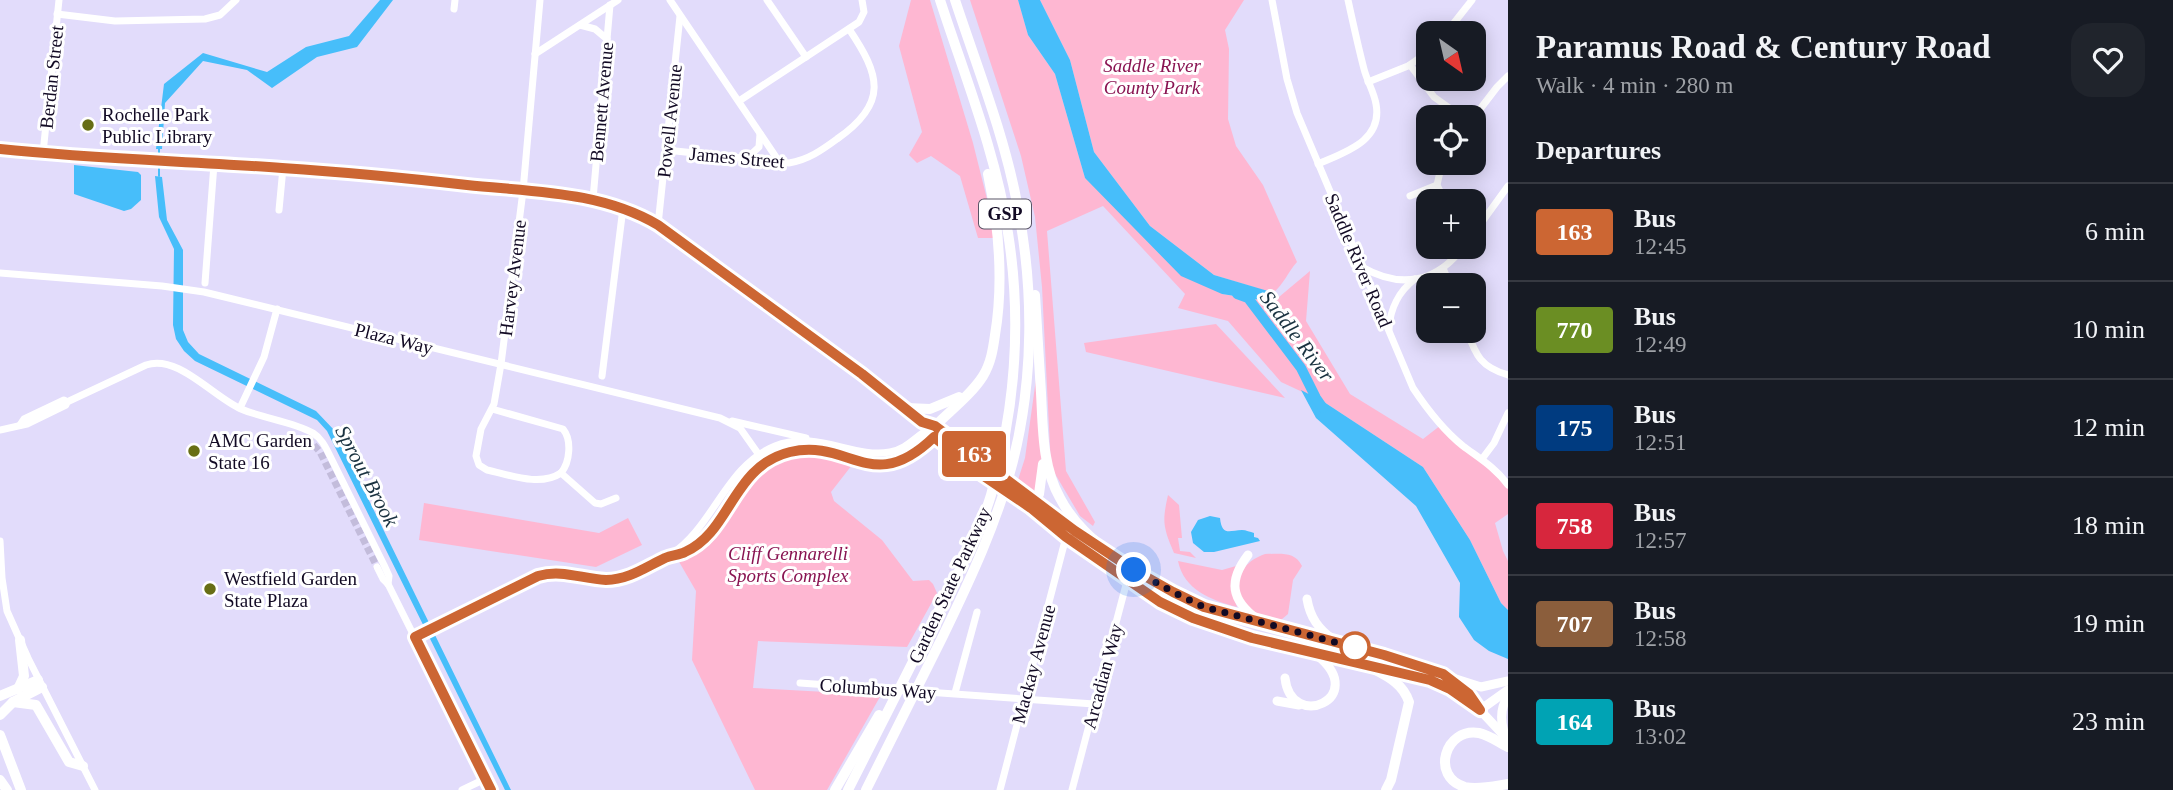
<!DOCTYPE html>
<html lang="en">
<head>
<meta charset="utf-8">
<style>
	:root { --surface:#171b24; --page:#20242c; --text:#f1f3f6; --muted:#9ea1a6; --line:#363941 }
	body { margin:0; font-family:Georgia,serif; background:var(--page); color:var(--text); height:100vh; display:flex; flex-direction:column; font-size:26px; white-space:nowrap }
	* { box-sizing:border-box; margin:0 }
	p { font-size:23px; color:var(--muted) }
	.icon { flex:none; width:38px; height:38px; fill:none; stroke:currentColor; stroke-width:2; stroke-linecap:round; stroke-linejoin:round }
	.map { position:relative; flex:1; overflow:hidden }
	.sheet { display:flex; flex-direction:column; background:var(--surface); width:665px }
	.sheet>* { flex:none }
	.badge { padding:0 14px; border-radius:5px; font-size:24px; line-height:46px }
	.needle { width:46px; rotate:146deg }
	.fabs { position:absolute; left:1416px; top:21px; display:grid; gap:14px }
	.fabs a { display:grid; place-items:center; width:70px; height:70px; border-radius:14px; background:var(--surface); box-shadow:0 4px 18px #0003; font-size:35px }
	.you { position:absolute; width:35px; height:35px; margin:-18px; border:5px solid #fff; border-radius:50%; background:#1a73e8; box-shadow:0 0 0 10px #1a73e833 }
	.map>.badge { position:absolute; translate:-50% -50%; box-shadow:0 0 0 4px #fff }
	h2 { padding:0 28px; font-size:26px; line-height:63px }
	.round { display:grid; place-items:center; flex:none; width:74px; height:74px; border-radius:21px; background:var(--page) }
	.overview { display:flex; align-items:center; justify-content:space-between; height:119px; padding:0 28px }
	h1 { font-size:33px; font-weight:700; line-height:52px }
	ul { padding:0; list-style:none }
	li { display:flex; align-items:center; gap:21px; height:98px; padding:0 28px; border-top:2px solid var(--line) }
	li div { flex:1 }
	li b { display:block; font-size:26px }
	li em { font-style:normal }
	li .badge { min-width:77px; font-weight:700; text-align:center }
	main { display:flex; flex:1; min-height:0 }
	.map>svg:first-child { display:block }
	.green { fill:#feb7d2 }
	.water { fill:#47befa }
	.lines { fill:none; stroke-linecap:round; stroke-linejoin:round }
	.stream { stroke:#47befa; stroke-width:2 }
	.river { stroke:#47befa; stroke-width:10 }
	.minor-tunnel { stroke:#c3bcdb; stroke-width:7; stroke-dasharray:7 3.5; stroke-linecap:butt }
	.minor { stroke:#fff; stroke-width:7 }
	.major { stroke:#fff; stroke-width:9 }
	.highway { stroke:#fff; stroke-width:10 }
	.line-casing { stroke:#fff; stroke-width:16 }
	.line { stroke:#c63; stroke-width:10 }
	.walk { stroke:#120a24; stroke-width:7; stroke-dasharray:0 12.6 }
	.poi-dot { fill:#676e15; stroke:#fff; stroke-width:2.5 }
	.stop-dot { fill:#fff; stroke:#c63; stroke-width:3.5 }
	.labels { text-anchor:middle; stroke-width:6; stroke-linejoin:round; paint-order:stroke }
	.shield { fill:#fff; stroke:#595466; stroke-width:2 }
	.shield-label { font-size:18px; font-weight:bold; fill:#120a24 }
	.park-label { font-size:19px; font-style:italic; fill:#891452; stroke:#fff }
	.street-label { font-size:19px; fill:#120a24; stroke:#fff }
	.poi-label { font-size:19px; fill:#120a24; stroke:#fff; text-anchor:start }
	.water-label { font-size:21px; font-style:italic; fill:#1a3240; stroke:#fff }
</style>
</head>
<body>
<main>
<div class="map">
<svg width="1508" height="790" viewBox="0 0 1508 790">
	<rect width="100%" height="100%" fill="#e2dcfb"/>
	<g class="green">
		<path d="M911,0h19l43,143 20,80 2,15h-17l-18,-62 -29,-20 -14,7 -8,-8 13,-23 -23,-86z"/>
		<path d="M970,0h48l10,35 27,39 30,104 137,116 51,8 37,-31 -4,50 44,73 73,45 18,-14 67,60v29l-13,9 8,28 5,10v49l-7,-7 -31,-63 -47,-73 -99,-65 -43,-20 -53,-61 -50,-13 7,-14 -82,-88 -56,25 19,240 29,51 -2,4 -13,-10 -29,-49 -9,-180 -7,-70 -14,-61z"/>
		<path d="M1040,0h204l-19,30 4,19 -1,70 8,27 27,39 34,77c-9,10 -13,22 -24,31l-59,-18 -64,-49 -56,-74 -24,-92z"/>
		<path d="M1216,324l69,74 -199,-46 -2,-9z"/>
		<path d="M1037,372c3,40 11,82 -2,121h-3l-14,-13 7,-22z"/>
		<path d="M800,453l31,5 2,3 19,4 -21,27 3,9 48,39 31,41 16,-1 4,4 4,9 -30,54 -149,-6 -5,47 128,7 -54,95h-72l-63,-130 4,-69 -18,-31 30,-20 41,-60 16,-15 16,-8z"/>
		<path d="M1168,495l11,10 3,33h-4l2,13 10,1 6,6 -22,-5c-11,-26 -12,-31 -6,-58z"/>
		<path d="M424,503l175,30 29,-15 14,27 -46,22 -177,-27z"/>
		<path d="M1265,554c15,0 30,-3 37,12l-9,14 -5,34 -7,6c-44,-2 -61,-50 -16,-66z"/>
		<path d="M1178,561l44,9 14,-4 -4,25 5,16c-26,-7 -53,-17 -59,-46z"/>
	</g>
	<g class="water">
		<path d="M380,0h13l-36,47 -40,10 -45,31 -25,-18 -44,-9 -38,42 -3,46h-6l8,-65 39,-31 64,19 39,-25 43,-11z"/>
		<path d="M1018,0h22l30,60 24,92 56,74 64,49 54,16 5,11 -51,-8 -41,-18 -96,-98 -30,-104 -27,-39z"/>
		<path d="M74,165l64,7 3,3v25l-10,9 -7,2 -50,-17z"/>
		<path d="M155,176l7,1 5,43 16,30v80l5,12 11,12 117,57 19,20 176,359h-6l-178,-359 -10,-11 -122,-59 -11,-10 -8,-12 -3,-14 1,-76 -15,-32z"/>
		<path d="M1301,390l23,12 99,65 47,73 31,63 7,7v49l-19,-8 -15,-11 -15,-23 1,-34 -44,-77 -100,-88z"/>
		<path d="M1210,516l10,2c2,19 10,12 22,12 4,0 8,2 12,3v4l4,1 2,3 -46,11h-10l-11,-9 -2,-11 7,-12z"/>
	</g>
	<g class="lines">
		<g class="stream">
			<path d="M159,158v-9"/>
			<path d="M159,176v-12"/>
		</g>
		<path class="river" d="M1237,294l11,4 53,70 15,30 7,10"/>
		<path class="minor-tunnel" d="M307,437l13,15 57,115"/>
		<g class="minor">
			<path d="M540,0l-17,191 -22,173 -7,40 -13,25 -5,27 3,9 8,5c23,5 53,17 74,3"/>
			<path d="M670,0l110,163"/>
			<path d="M767,0l39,57"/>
			<path d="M1272,0l15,79 10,34 116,275c14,21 30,42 50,58 16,12 33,22 45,39"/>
			<path d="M454,9l1,-9"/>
			<path d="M57,14l58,7 90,-2 15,-4 16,-15"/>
			<path d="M580,25l15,4 12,10"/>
			<path d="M1446,33l26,-33"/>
			<path d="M535,54l83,-54"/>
			<path d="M1410,65l24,32 28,20"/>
			<path d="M1368,82l40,-16 20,-14"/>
			<path d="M739,101l120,-79 5,-10 -2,-12"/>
			<path d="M1474,117l23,-30 11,-11"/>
			<path d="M666,150l123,13c19,-3 33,-13 48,-24 52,-36 43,-64 12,-110"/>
			<path d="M43,153l16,-153"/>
			<path d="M747,158l12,-11 1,-13"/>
			<path d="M1442,163l-5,22 8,16"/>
			<path d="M1318,164c27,-12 65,-23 58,-60 -2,-12 -9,-23 -12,-35 -6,-23 -11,-46 -16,-69"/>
			<path d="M1410,196l27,-11"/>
			<path d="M593,199l17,-194"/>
			<path d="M279,210l4,-42"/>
			<path d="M658,225l22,-209"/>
			<path d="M1474,233l34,-47"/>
			<path d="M1362,267c38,22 75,16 101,-20"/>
			<path d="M1443,268l7,17"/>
			<path d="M0,273l162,13 42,6 516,126 20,10 24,34"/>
			<path d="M205,283l9,-119"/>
			<path d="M1389,329c1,-20 10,-38 26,-50"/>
			<path d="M1467,331c9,25 14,36 41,44"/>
			<path d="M602,376l21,-168"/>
			<path d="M240,408l24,-51 13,-48"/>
			<path d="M492,409l71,20c9,11 7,33 -2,44"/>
			<path d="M732,421l74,17"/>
			<path d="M20,425l4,-6 40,-19 3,2"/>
			<path d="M0,430l27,-6 39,-19 1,-3 79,-37c32,-11 66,31 95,44 21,9 53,13 72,24 8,5 12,13 16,21l55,111 5,11 -1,8"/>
			<path d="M1482,459l12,-16 14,-30"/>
			<path d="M561,473l34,30 6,1 15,-6"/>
			<path d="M0,541l2,37 5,33 21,47 67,132"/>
			<path d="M675,555c55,-15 56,-91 117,-103 43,-9 84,29 124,1 7,-5 15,-12 18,-19"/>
			<path d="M377,567l6,12 5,5 103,206"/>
			<path d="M415,637l123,-61c24,-7 44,3 68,4 22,1 45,-13 64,-25 44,-28 55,-89 105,-109 42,-17 78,13 115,6 18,-3 26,-17 41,-24"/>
			<path d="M800,683l294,21"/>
			<path d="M955,693l22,-81"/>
			<path d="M462,790l23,-11"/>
			<path d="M1000,790l66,-253"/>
			<path d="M1072,790l55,-209 7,-3 12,-1"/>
		</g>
		<g class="major">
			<path d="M0,149c94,10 188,13 282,19 58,4 116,10 175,16 68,7 140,6 201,41l204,149 60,48 13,4 18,13 137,102"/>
			<path d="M922,422l4,8 52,42 53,35 35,30 93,65 34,16 59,20 178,42 20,9 25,18"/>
			<path d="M1110,555l36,22 58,30 180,48 59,19 26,19 11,17 28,30"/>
			<path d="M1248,555c-20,26 -17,45 9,64"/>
			<path d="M1307,599c3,18 11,30 27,41"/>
			<path d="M1285,678c6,54 84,20 33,-22"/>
			<path d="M1456,679l25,8 27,-6"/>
			<path d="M1277,701l22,4"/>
			<path d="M1480,710l28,-20"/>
			<path d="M1505,735c-5,-14 -5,-27 3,-39"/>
		</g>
		<g class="highway">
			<path d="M1035,295c2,33 4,65 6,98 2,35 1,73 19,105 13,25 33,42 54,59"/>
			<path d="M906,408l24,1 29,-12"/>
			<path d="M935,426c16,-16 36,-31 48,-50 8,-13 10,-27 12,-41 9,-54 4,-108 -7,-161"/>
			<path d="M1031,507l8,-13 4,-30"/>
			<path d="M1366,665c18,10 36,16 43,37l-18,78 -5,10"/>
			<path d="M18,689l6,-13 -4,-36"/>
			<path d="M0,696l38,-16"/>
			<path d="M13,702l23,3 33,57 14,4"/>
			<path d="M0,715l13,-13 29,-15"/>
			<path d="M0,735l21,55"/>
			<path d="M1508,747c-10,-5 -19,-12 -29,-14 -34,-6 -49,44 -14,54 13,3 30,-1 43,-3"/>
			<path d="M0,780l7,10"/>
			<path d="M835,790l44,-75"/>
			<path d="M848,790c29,-57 57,-113 86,-170 20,-40 44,-82 57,-125 24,-85 31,-174 17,-262 -12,-80 -43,-156 -68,-233"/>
			<path d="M866,790c25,-51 51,-101 76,-152 28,-58 55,-115 71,-177 21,-83 21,-174 4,-258 -13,-69 -40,-136 -62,-203"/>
		</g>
	</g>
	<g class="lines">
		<g class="line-casing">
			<path id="line" d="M0,149c94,10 188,12 282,19 61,4 124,10 185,17 66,7 133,6 191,40l204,149 60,48 13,4 140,105 59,39 39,22 31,15 180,48 59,19 26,20 11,16 -30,-21 -20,-9 -178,-42 -59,-20 -33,-16 -94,-65 -35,-29 -53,-36 -44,-35c-62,60 -84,1 -144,15 -58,14 -59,80 -105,100 -6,3 -13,3 -20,6 -19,9 -37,22 -59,22 -24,-1 -44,-11 -68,-4l-123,61 76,153"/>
		</g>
		<use href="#line" class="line"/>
		<path class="walk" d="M1134,570l39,22 31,15 157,42 -6,-2"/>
	</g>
	<g class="poi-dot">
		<circle cx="88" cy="125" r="7"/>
		<circle cx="194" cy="451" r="7"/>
		<circle cx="210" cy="589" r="7"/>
	</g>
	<circle class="stop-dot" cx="1355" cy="647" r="14"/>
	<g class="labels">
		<rect class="shield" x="979" y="199.5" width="52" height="29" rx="5"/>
		<g class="shield-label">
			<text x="1005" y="220">GSP</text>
		</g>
		<g class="park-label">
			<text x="1152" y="72">Saddle River<tspan x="1152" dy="22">County Park</tspan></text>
			<text x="788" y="560">Cliff Gennarelli<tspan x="788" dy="22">Sports Complex</tspan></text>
		</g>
		<g class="street-label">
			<text transform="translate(51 77) rotate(-84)" y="7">Berdan Street</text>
			<text transform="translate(601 102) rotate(-85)" y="7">Bennett Avenue</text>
			<text transform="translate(669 121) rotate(-84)" y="7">Powell Avenue</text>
			<text transform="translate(737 157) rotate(5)" y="7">James Street</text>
			<text transform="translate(1359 260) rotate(67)" y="7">Saddle River Road</text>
			<text transform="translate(512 278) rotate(-83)" y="7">Harvey Avenue</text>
			<text transform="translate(394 338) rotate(14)" y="7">Plaza Way</text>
			<text transform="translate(949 585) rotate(-65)" y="7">Garden State Parkway</text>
			<text transform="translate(1033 664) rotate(-75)" y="7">Mackay Avenue</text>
			<text transform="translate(1102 676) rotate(-75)" y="7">Arcadian Way</text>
			<text transform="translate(878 688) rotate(4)" y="7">Columbus Way</text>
		</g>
		<g class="poi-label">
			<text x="102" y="121">Rochelle Park<tspan x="102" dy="22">Public Library</tspan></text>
			<text x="208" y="447">AMC Garden<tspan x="208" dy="22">State 16</tspan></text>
			<text x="224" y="585">Westfield Garden<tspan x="224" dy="22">State Plaza</tspan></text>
		</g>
		<g class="water-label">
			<text transform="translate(1297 336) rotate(53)" y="7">Saddle River</text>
			<text transform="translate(367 476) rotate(62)" y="7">Sprout Brook</text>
		</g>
	</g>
</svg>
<div class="fabs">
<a><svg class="needle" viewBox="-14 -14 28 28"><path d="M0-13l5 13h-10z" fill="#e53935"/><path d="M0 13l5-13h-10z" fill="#9ea1a6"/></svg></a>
<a><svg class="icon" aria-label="locate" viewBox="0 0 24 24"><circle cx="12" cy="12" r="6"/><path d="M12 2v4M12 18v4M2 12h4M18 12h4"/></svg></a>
<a>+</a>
<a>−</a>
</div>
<div class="you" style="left:1134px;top:570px"></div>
<b class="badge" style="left:974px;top:454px;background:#c63;color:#fff">163</b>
</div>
<section class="sheet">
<div class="overview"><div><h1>Paramus Road &amp; Century Road</h1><p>Walk · 4 min · 280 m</p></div><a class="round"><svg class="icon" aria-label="heart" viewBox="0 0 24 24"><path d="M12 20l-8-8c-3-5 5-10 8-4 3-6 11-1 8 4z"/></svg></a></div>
<h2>Departures</h2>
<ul>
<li><span class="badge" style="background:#c63;color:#fff">163</span><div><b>Bus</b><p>12:45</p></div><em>6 min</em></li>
<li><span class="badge" style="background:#6b8e23;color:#fff">770</span><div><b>Bus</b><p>12:49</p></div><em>10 min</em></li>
<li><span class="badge" style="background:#003b80;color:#fff">175</span><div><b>Bus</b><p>12:51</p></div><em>12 min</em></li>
<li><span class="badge" style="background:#d7263d;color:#fff">758</span><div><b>Bus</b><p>12:57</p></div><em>18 min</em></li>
<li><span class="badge" style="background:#8b5e3c;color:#fff">707</span><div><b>Bus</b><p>12:58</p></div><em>19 min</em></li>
<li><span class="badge" style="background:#00a3b4;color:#fff">164</span><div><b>Bus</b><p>13:02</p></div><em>23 min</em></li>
</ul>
</section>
</main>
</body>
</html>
